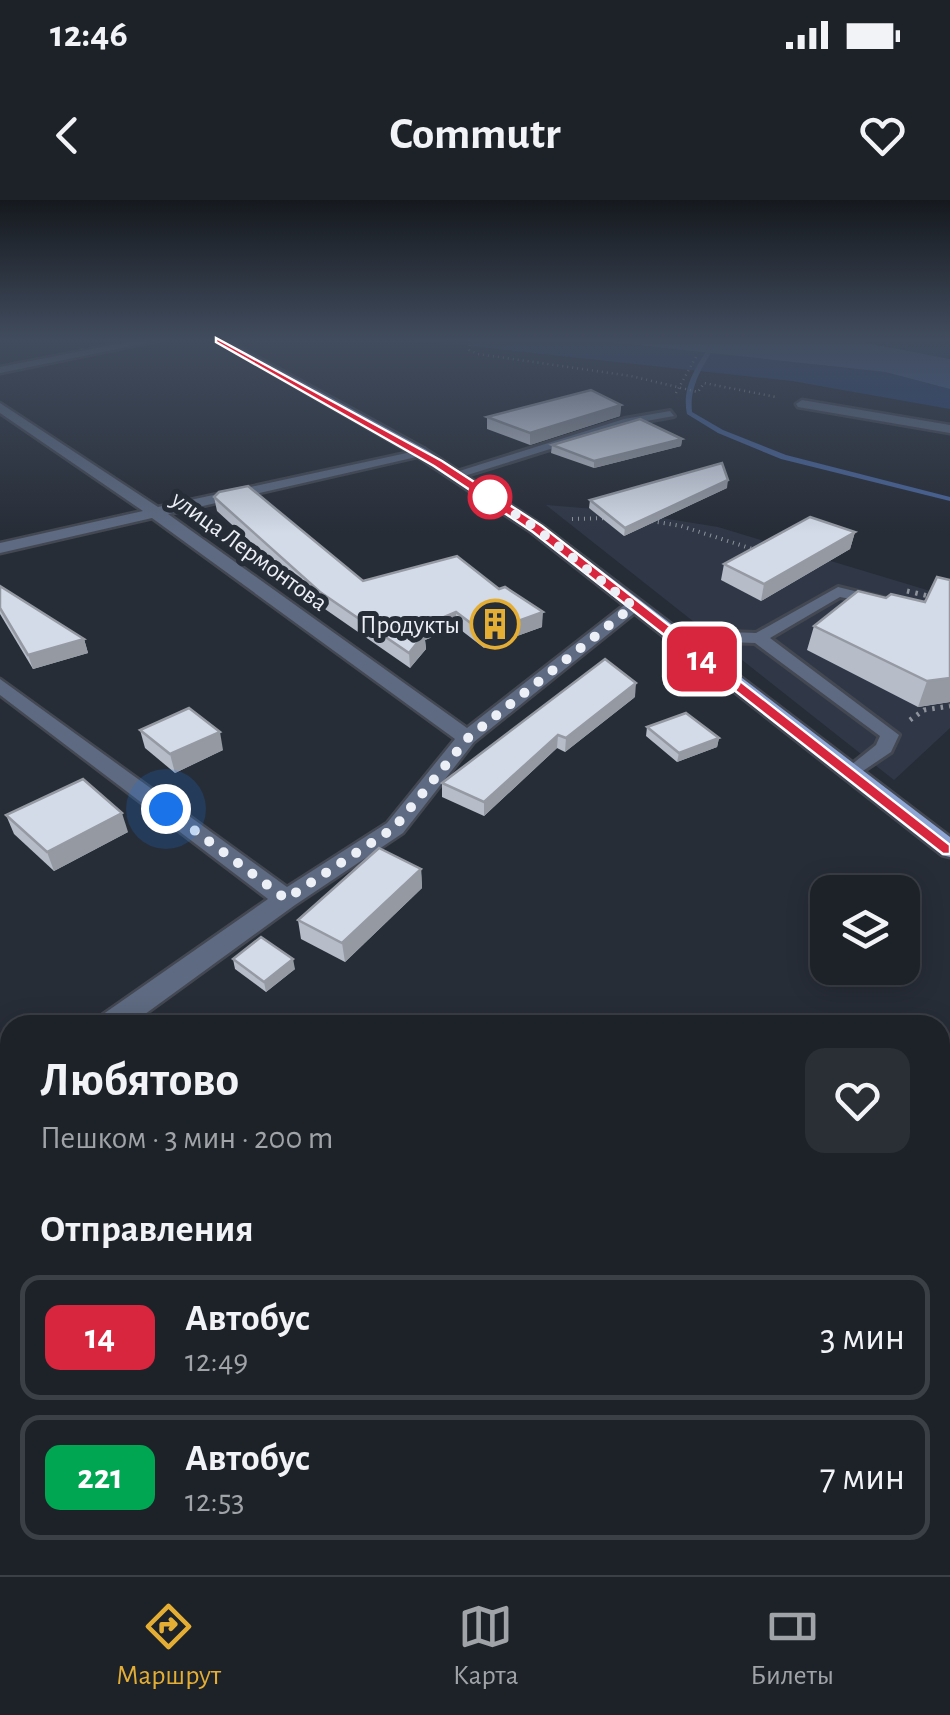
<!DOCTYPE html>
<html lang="ru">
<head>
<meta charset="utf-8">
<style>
	:root { --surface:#1d2229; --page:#2a2f35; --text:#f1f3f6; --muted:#a0a4a8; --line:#3b3f46; --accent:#e4ae35 }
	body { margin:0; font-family:"Alegreya Sans",sans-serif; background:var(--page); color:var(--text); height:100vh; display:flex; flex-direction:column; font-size:38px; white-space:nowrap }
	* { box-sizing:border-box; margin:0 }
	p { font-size:32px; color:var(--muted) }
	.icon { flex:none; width:55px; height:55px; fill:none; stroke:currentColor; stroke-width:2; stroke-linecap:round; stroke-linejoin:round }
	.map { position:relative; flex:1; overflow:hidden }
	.drawer { position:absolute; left:0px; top:815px; width:950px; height:560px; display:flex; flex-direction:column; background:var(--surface); border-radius:30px 30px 0 0; box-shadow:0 5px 25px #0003,0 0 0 2px var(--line) }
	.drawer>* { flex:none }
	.badge { padding:0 20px; border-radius:15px; font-size:35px; line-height:65px }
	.controls { position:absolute; left:810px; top:675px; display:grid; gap:20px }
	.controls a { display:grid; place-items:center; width:110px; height:110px; border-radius:20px; background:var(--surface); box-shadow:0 5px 25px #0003,0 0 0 2px var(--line); font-size:50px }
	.you { position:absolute; width:50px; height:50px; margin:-25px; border:8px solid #fff; border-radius:50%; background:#1a73e8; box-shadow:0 0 0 15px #1a73e833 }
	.map>.badge { position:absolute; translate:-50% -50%; box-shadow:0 0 0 5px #fff }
	h2 { padding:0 40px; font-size:38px; line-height:90px }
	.round { display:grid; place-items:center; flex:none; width:105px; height:105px; border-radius:20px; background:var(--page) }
	.headline { display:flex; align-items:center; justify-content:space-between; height:170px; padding:0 40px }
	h1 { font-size:48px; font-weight:700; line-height:75px }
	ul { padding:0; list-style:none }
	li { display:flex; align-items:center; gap:30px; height:125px; margin:0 20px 15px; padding:0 20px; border:5px solid var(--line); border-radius:20px }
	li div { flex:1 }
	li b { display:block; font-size:38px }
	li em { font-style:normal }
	li .badge { min-width:110px; font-weight:700; text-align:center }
	.status { display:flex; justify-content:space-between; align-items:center; height:70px; padding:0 50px; background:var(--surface); direction:ltr }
	.status svg { height:28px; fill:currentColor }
	header { display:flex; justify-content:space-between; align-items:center; height:130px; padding:0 40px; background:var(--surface); font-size:45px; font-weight:700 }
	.dock { display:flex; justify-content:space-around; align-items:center; height:140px; border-top:2px solid var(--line); background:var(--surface); font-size:28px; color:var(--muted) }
	.dock a { display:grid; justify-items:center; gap:5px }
	.dock .current { color:var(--accent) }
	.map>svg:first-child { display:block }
	.built { fill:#303847 }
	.green { fill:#2a4374 }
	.water { fill:#496498 }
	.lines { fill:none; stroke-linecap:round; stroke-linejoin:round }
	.stream { fill:#496498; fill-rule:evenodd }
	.lane-casing { stroke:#434852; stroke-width:6 }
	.street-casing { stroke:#434852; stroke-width:5 }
	.primary-casing { stroke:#434852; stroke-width:5 }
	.path-far2 { stroke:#8f949c; stroke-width:2.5; stroke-dasharray:1 4; stroke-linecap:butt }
	.path-far1 { stroke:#8f949c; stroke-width:4; stroke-dasharray:1 5; stroke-linecap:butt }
	.path { stroke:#8f949c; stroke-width:5; stroke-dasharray:2.5 6; stroke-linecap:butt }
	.lane { fill:#5d6a81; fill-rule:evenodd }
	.street { fill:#5d6a81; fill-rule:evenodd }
	.primary { fill:#8ca5d5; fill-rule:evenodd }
	.wall { fill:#b6bcc8 }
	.shaded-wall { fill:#9499a2 }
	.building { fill:#d4dbe8; stroke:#9499a2; stroke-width:2.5 }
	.line { fill:#d7263d; stroke:#fff; stroke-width:2.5 }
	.walk { stroke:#ecf0f6; stroke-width:10; stroke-dasharray:0 18 }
	.stop-dot { fill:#fff; stroke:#d7263d; stroke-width:5 }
	.labels { text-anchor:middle; stroke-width:10; stroke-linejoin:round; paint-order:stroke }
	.far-street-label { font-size:25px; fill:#ecf0f6; stroke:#272d37 }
	.far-poi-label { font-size:25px; fill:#ecf0f6; stroke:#272d37; text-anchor:end }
</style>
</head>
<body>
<div class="status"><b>12:46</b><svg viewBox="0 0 49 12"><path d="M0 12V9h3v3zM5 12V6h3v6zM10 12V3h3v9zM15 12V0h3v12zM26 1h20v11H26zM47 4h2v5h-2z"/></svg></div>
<header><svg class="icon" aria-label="back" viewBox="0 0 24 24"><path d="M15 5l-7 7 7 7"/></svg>Commutr<svg class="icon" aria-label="heart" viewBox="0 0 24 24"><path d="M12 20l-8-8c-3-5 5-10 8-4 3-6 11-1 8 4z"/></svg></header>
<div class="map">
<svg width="950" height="1375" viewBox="0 0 950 1375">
	<rect width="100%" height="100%" fill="#272d37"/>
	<path class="built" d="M546,305l72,6 100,16 232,70v131l-56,52z"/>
	<g class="green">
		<path d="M414,140h176l295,32 65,17v20l-158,-28z"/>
		<path d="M852,140h98v19z"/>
	</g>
	<path class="water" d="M590,140h262l98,19v30l-65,-17z"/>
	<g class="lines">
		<path class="stream" d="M713,141l5,1c-14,22 -29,43 -26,70l31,18 63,25 164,42v4l-169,-42 -63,-26 -31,-19c-6,-28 11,-50 26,-73z"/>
		<g class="lane-casing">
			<g id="lane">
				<path d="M670,211l4,5 -44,8 -169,53 -11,-3 174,-55z"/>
				<path d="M838,387l53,13 -8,5 -43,-8 -70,41 129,97 -8,17 -40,27 -10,-6 35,-28 4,-9 -125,-93 -84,-3 -8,-5 8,-5 85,3z"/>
			</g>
		</g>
		<g class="street-casing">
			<g id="street">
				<path d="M138,140h23l-161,33v-6z"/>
				<path d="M802,200l148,25v8l-152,-26 -2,-3z"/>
				<path d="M0,203l158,104 267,-58v6l-257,59 299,214 160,-125 6,-1 9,5 -168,135 -71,91 -108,72 -165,120h-35l4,-8 169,-118 -268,-204v-16l287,208 100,-64 68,-84 -303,-221 -152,35v-10l143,-32 -143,-98z"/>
				<path d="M10,926v38l-10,4v-38z"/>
			</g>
		</g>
		<g class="primary-casing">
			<path id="primary" d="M213,140h13l199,109 118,77 407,311v20l-8,-2 -411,-323 -116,-77z"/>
		</g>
		<g class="path-far2">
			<path d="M470,140l-1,10 9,4 153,22 67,16 6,-9 72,14"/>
			<path d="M676,193l21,-38"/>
		</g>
		<g class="path-far1">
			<path d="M572,319l37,-1"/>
			<path d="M646,320l35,6 78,25"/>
		</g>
		<g class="path">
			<path d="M907,391l43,10"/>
			<path d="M910,520l14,-10 26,-4"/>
		</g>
		<use href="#lane" class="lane"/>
		<use href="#street" class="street"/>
		<use href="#primary" class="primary"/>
	</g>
	<g class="wall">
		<path d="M621,205l-1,11 -90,29 -43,-16v-12z"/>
		<path d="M682,239l-1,7 -87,22 -43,-15 1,-8z"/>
		<path d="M727,288l-103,48 -35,-28 1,-8z"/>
		<path d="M214,297l149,84 179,46 -58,21 -27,-21 -32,13 1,9 -16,19 -88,-61 -105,-96z"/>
		<path d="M855,332l-5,17 -89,52 -40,-21 3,-16z"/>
		<path d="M950,380v122l-32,5 -111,-57 7,-24 72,-28 39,4z"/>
		<path d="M0,386l84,53 4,14 -55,16 -33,-55z"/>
		<path d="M635,497l-70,55 -8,-4 -73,68 -42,-19v-14z"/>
		<path d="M647,527l72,11 -2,9 -40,15 -31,-26z"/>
		<path d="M140,530l83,20 -48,23 -30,-25z"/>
		<path d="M6,615l122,17 -74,39 -40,-37z"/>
		<path d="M421,669l1,19 -77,74 -44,-23 -3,-19z"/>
		<path d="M233,759l62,10 -29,23 -31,-23z"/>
	</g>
	<g class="shaded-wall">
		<path d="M621,205l-1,11 -90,29v-12z"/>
		<path d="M682,239l-1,7 -87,22v-7z"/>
		<path d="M728,280l-1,8 -103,48 1,-8z"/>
		<path d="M855,332l-5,17 -89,52 3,-17z"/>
		<path d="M456,412l1,15 -32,13 1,9 -16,19 -1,-15 9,-25z"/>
		<path d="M543,412l-1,15 -58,21v-15z"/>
		<path d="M84,439l4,14 -55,16 -5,-14z"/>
		<path d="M950,478v24l-32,5 9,-26z"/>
		<path d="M636,483l-1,14 -70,55 1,-14z"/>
		<path d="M220,532l3,18 -48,23 -5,-19z"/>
		<path d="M558,535l-1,13 -73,68v-14z"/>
		<path d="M719,538l-2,9 -40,15 2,-9z"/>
		<path d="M122,613l6,19 -74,39 -7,-19z"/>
		<path d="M421,669l1,19 -77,74 -3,-19z"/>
		<path d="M293,759l2,10 -29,23 -2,-10z"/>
	</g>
	<g class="building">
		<path d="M591,190l30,15 -91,28 -43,-16z"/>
		<path d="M640,219l42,20 -88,22 -42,-16z"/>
		<path d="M722,263l6,17 -103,48 -35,-28z"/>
		<path d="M248,286l115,95 94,-25 42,33 6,-2 38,25 -59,21 -28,-21 -38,16 7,5 -16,20 -89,-61 -106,-95 5,-5z"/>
		<path d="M810,317l45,15 -91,52 -40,-20z"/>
		<path d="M937,377l13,3v98l-23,3 -113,-55 44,-35 28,7 5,-4 34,8z"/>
		<path d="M0,386l84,53 -56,16 -28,-47z"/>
		<path d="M605,459l31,24 -70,55 -8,-3 -74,67 -42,-19z"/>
		<path d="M189,508l31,24 -50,22 -30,-24z"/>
		<path d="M686,513l33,25 -40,15 -32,-26z"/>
		<path d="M83,579l39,34 -75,39 -41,-37z"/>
		<path d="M379,648l42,21 -79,74 -44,-23z"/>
		<path d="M261,737l32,22 -29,23 -31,-23z"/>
		<path d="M159,817l7,8h-16z"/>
		<path d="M10,1193v95l-10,-11v-74z"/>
	</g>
	<linearGradient id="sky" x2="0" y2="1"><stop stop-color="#15191e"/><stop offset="0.42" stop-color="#414c5e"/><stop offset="1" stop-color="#414c5e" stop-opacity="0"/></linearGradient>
	<rect width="950" height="333" fill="url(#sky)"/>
	<path class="line" d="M216,138l226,123 100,65 408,319v9h-7l-410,-322 -99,-66 -218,-124z"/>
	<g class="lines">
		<path class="walk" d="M166,609l120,90 108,-71 74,-90 165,-132 -96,-77 -47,-32"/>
	</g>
	<defs>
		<g id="building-ring" transform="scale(2.5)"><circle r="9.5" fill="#272d37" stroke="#e4ae35" stroke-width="1.5"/><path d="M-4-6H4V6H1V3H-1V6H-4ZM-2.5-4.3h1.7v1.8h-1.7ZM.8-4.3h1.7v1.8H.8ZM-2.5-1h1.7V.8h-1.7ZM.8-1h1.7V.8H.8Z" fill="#e4ae35"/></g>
	</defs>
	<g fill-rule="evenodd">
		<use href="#building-ring" x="495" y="424"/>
	</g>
	<circle class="stop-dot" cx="490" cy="297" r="20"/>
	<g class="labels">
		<g class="far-street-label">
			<text transform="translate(250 350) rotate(36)" y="9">улица Лермонтова</text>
		</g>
		<g class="far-poi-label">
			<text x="460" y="433">Продукты</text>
		</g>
	</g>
</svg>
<div class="controls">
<a><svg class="icon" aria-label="layers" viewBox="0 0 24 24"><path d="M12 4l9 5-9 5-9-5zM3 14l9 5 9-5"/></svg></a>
</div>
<div class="you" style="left:166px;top:609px"></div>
<b class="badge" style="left:702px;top:459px;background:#d7263d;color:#fff">14</b>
<section class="drawer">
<div class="headline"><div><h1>Любятово</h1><p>Пешком · 3 мин · 200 m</p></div><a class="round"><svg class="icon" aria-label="heart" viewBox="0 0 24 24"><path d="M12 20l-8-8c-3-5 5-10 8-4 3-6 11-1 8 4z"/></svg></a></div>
<h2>Отправления</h2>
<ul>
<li><span class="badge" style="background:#d7263d;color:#fff">14</span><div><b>Автобус</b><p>12:49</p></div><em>3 мин</em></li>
<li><span class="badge" style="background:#00a651;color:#fff">221</span><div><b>Автобус</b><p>12:53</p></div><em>7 мин</em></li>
</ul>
</section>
</div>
<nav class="dock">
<a class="current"><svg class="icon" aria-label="directions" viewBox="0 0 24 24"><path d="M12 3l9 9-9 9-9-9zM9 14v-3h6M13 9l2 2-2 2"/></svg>Маршрут</a>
<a><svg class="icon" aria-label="map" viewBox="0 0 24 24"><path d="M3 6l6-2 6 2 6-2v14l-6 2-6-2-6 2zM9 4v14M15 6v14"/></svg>Карта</a>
<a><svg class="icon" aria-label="tickets" viewBox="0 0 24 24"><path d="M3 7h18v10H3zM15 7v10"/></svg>Билеты</a>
</nav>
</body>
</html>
